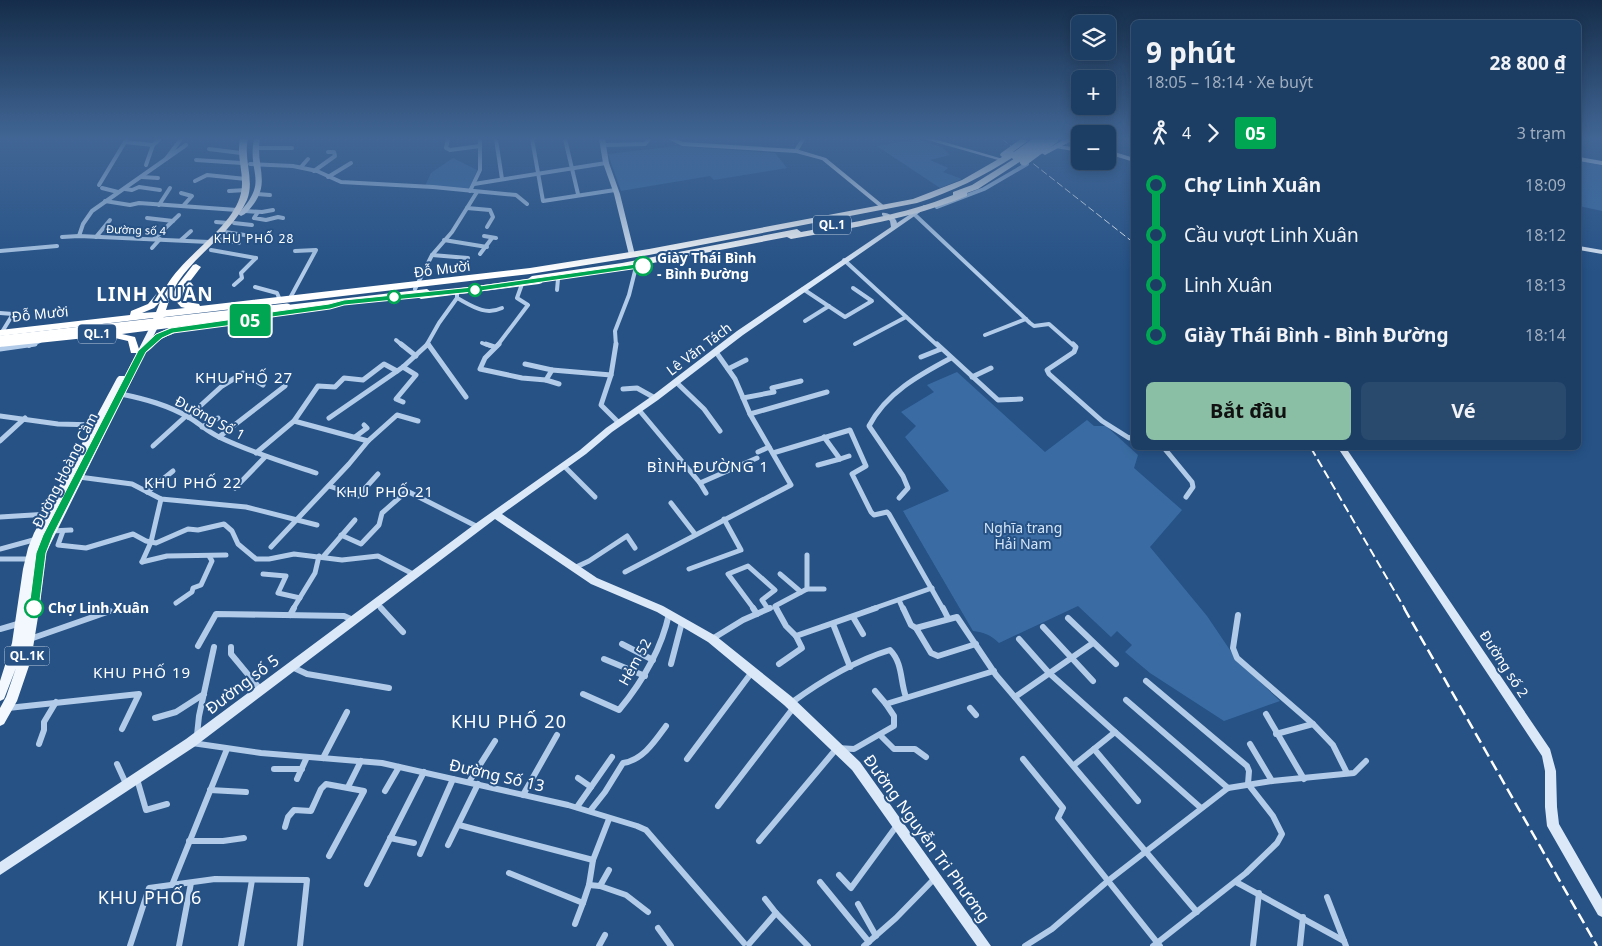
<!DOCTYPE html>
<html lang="vi">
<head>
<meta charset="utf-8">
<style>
	:root { --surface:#1c3e64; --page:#29496d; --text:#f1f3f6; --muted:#a0aebf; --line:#3a5778; --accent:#8abfa5 }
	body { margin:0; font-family:"Noto Sans",sans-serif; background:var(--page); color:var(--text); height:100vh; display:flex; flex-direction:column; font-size:19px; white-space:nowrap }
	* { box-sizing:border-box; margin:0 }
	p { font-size:16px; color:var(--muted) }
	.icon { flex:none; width:28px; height:28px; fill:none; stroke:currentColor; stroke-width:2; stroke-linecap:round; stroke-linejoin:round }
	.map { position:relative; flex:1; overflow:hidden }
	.sheet { position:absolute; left:1131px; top:20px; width:450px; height:430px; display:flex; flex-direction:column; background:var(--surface); border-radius:8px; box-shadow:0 2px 12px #0003,0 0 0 1px var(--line) }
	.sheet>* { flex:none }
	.badge { padding:0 10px; border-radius:4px; font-size:18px; line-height:32px }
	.fabs { position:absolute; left:1071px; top:15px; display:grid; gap:10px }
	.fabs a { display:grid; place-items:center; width:45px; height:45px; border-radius:8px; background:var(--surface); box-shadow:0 2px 12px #0003,0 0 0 1px var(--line); font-size:25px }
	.map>.badge { position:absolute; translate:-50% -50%; box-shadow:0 0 0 2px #fff }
	.legs { display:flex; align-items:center; gap:8px; height:55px; padding:0 15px; font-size:16px }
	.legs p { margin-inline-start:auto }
	.overview { display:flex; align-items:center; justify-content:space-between; height:85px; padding:0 15px }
	h1 { font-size:28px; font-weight:700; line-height:38px }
	.cta { display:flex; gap:10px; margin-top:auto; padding:10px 15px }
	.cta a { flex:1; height:58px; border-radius:8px; background:var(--accent); color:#111; font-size:20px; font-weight:700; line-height:58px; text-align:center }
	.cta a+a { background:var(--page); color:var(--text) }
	ul { padding:0 15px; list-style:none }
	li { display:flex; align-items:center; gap:18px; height:50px; font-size:19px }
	li i { display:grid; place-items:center; width:8px; height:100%; margin:0 6px; background:currentColor }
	li i::after { content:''; width:12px; height:12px; margin:-6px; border:4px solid; border-radius:50%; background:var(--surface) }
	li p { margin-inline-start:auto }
	li:first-child i { background:linear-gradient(#0000 50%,currentColor 0) }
	li:last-child i { background:linear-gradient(currentColor 50%,#0000 0) }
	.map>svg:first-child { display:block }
	.green { fill:#3a6ca3 }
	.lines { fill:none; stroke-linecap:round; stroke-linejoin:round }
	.street-far2 { stroke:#b1cbe8; stroke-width:4 }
	.street-far1 { stroke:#b1cbe8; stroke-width:5 }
	.street { stroke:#b1cbe8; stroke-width:6 }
	.secondary { fill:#dbe8f7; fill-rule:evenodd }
	.primary { fill:#f3f8fe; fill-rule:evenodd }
	.highway { fill:#fff; fill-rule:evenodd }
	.rail-far2 { stroke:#fff; stroke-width:1; stroke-dasharray:7 3; stroke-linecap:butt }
	.rail-far1 { stroke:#fff; stroke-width:2; stroke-dasharray:9 4; stroke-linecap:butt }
	.rail { stroke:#fff; stroke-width:2.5; stroke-dasharray:11 5; stroke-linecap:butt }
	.highway-bridge { stroke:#fff; stroke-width:9 }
	.line-1 { fill:#00a651; stroke:#fff }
	.stop-1-dot { fill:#fff; stroke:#00a651; stroke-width:2.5 }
	.labels { text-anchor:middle; stroke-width:4; stroke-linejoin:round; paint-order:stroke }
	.far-street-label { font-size:11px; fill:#fff; stroke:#265286 }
	.shield { fill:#265286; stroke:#becbdb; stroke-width:1 }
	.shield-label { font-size:12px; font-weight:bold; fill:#fff }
	.far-neighbourhood-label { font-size:12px; letter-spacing:1px; fill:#fff; stroke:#265286 }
	.stop-label { font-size:14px; font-weight:bold; fill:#fff; stroke:#265286; text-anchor:start }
	.street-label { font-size:14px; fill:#fff; stroke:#265286 }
	.park-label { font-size:14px; fill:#d4e5f7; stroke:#265286 }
	.neighbourhood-label { font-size:15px; letter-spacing:1px; fill:#fff; stroke:#265286 }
	.near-street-label { font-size:16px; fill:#fff; stroke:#265286 }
	.near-neighbourhood-label { font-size:18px; letter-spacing:1px; fill:#fff; stroke:#265286 }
	.district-label { font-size:19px; font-weight:bold; letter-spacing:1px; fill:#fff; stroke:#265286 }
</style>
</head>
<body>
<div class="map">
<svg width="1602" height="946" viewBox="0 0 1602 946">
	<rect width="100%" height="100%" fill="#265286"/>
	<g class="green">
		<path d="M916,139l26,8 8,8 -20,5 18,8 -5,4 19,7 -22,9 -63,-42z"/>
		<path d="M676,146l99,7 12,15 -73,12 -4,-4 -89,15 -13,-37z"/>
		<path d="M453,158l24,12 -8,19 -44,-3 6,-13z"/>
		<path d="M1579,160l23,4v47l-23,-5z"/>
		<path d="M957,372l88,80 42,-32 7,6h12l32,29 -4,13 48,42 -32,37 57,69 29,43 44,42 -56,20 -74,-48 -25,-21 7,-7 -15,-14 -6,6 -33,-31 -79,37c-8,-8 -15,-11 -26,-12l-70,-120 46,-20 -44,-54 11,-11 -15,-14 33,-20 -7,-7z"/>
	</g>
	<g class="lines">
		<g class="street-far2">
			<path d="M128,139l-3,3 28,3 -7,20"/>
			<path d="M448,139l-2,9 4,2 30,-4"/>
			<path d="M496,139l6,40"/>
			<path d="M532,139l11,62 72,-11"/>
			<path d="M565,139l13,55"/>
			<path d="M153,145l7,-6"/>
			<path d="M603,145l42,-1 4,-5"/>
			<path d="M255,148h37"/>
			<path d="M209,149l32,4"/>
			<path d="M796,151l7,-12"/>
			<path d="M166,159l20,-14"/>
			<path d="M196,160l46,3"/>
			<path d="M250,164l43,2 24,5 24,11 92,5 83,8 11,9"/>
			<path d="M301,167l7,-8"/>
			<path d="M314,171l21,-15 -1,-4h-6"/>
			<path d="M142,177l16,1"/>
			<path d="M328,177l23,-14"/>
			<path d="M195,181l12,-6 39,4"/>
			<path d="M474,184l132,-21"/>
			<path d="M99,185l26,-43"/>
			<path d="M102,188l16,4"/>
			<path d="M125,189l7,1 7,-3 21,3"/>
			<path d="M229,191l17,-1"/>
			<path d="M470,191l10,-21v-31"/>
			<path d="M181,193l11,3 -9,10"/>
			<path d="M257,194l13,1"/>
			<path d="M105,201l25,4 9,-2 98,7"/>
			<path d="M159,205l11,-17"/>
			<path d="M937,207l47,-18 43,-25"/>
			<path d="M467,208l23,2 3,7 -6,10"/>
			<path d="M245,211l17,1 11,-2"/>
			<path d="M258,212l-4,6 12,2 12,-3 5,1"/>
			<path d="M914,214l116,109 4,3 15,-2 25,22"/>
			<path d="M147,218l26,3"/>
			<path d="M216,222l12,1"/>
			<path d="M234,223l18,2"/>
			<path d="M225,232l26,4"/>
			<path d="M79,236l4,-12 9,-13 74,-52 15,-20"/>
			<path d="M484,236l12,2"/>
			<path d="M62,237l17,-1 130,6"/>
			<path d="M96,237l14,-17"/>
			<path d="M154,239l25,-24"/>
			<path d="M218,239l21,4"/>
			<path d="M181,240l10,-9"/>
			<path d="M444,240l43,7"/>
			<path d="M152,248l8,-9"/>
			<path d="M211,250l45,8"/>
			<path d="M0,251l57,-5"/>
			<path d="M480,254l12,-16"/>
			<path d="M432,255l36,3"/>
			<path d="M844,260l94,86"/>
			<path d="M234,285l8,-7 -1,-5 15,-15"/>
			<path d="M255,287l22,6 3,7"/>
			<path d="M415,289l17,-34 20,-23 25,-40"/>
			<path d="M803,289l42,28 27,-16 -19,-13"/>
			<path d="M557,290l1,-11"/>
			<path d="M457,298c15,8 28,18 45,10"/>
			<path d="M289,300l27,-50 -21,1"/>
			<path d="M0,313l13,1 -11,18"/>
			<path d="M805,321l24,-15"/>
			<path d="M985,335l41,-16"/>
			<path d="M396,340l7,6"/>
			<path d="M482,343l8,3"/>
			<path d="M428,344l1,2"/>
			<path d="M855,344l51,-27"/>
			<path d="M29,346l11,-5"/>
			<path d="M426,346l13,-23 18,-25v-6"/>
			<path d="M497,346l31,-41 -11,-7 5,-14"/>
			<path d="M616,346l-1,-15 14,-36 7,-28"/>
		</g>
		<g class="street-far1">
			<path d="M401,344l15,12"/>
			<path d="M428,344l38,53"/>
			<path d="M486,344l9,3"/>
			<path d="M499,344l-14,14 -5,11 42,9 24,2 6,-10 59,5"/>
			<path d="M616,344l-5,31 -10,30 18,18"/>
			<path d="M937,344l61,56 23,-1"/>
			<path d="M1073,344l3,3 -2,5 -27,18 2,4 53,47 27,17 5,-2"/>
			<path d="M0,349l35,-5"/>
			<path d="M921,357l20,-8"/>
			<path d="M525,364l27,6"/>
			<path d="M403,367l13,8 -20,24 7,3"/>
			<path d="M728,369l18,-9"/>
			<path d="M972,377l19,-9"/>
			<path d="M546,380l13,4"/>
			<path d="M676,382l28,27 16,22"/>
			<path d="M623,389l14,-1 18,10"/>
			<path d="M121,394c24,5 47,11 69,24 10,6 18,14 29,19 31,15 64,25 97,36"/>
			<path d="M743,398l31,-6 -2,-4 29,-7"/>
			<path d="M639,410l61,73 57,-25"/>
			<path d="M750,414l77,-22"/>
			<path d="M0,416l58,8 39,1"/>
			<path d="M188,417l34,-31 21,-13 20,12"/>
			<path d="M329,418l74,-51 25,-23"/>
			<path d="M202,427l16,-9"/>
			<path d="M219,437l66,-51"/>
			<path d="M355,437l12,-9 -3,-3"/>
			<path d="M0,441l25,-23"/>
			<path d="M368,441l29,-26 21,6"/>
			<path d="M153,446l33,-30"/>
			<path d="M1164,448l28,34 1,5 -7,10"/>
			<path d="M758,452l11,-5"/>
			<path d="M256,453l38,-32 24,-35 17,1 9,-9 19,2 21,-16 13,7"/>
			<path d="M773,453l77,-23 16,36 -14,8 19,38 3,3 13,-3 2,2 54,95"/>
			<path d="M840,459l9,-3"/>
			<path d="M818,465l22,-6 -16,-22"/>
			<path d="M564,466l31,31"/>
			<path d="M79,477l53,7 29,15 85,8 71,18"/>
			<path d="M700,483l6,10"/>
			<path d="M329,486l29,10 20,-22"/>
			<path d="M235,488l30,-31"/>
			<path d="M147,492l26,-21"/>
			<path d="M899,498l9,-10 -5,-12 -34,-50c17,-33 50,-51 82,-68"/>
			<path d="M671,503l24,31"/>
			<path d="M0,517l49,-3"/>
			<path d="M51,531l20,-1"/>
			<path d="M63,531l-5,14 28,3 47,-14 13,7 10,2 32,-14 10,1 26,-6 8,7 6,13 18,15h13l25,-5 48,6 36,-4 37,19"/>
			<path d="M341,535l20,9 18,-19 3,-12 25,-22 71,36"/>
			<path d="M271,547l78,-83 19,-23 -74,-20"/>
			<path d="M0,549l37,-10"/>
			<path d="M323,557l32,-37"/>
			<path d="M0,559h30"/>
			<path d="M142,562l25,-6 59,-1"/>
			<path d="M142,562l9,-20 10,-43"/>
			<path d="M574,568l15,-7 38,-25 8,12"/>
			<path d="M689,569l52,-19 -17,-31"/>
			<path d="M625,572l166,-87 -41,-71 -15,-35 -19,-27"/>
			<path d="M263,574l23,2 -8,17 22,5"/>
			<path d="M780,574l21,18"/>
			<path d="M807,589h17"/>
			<path d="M899,600l4,9"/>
			<path d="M176,603l16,-11 1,-4 8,-3 11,-24 -3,-5"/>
			<path d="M376,603l6,6"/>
			<path d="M293,609l22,-36 4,-17"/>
			<path d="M754,609l-26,-35 20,-8 27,24 -13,10 6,9"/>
			<path d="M767,609l3,-1"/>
			<path d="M777,609l-2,-3 32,-17v-34"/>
			<path d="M872,609l60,-21"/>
		</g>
		<g class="street">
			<path d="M381,608l22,24"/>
			<path d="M753,608l4,6"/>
			<path d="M776,608l10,18 10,10 80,-28"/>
			<path d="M903,608l8,17 5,3 15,25 7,3 38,-12"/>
			<path d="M943,608l5,10"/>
			<path d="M290,615l4,-7"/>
			<path d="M1238,615l-5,33 4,10 76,66 20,21 14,28"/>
			<path d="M853,617l10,17"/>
			<path d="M1068,618l48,46"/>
			<path d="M833,624l17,43"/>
			<path d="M1043,627l50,54"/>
			<path d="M916,628l41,-11 39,58 201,237"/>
			<path d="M0,629l21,-6"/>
			<path d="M30,639l80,-28"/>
			<path d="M712,639l31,-19 27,-12"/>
			<path d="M1019,639l30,34 66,59 -41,33"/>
			<path d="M622,644l31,16"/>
			<path d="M198,646l18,-32 128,2 9,4"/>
			<path d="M231,647v7l29,35"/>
			<path d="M604,659l41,17"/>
			<path d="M671,664l11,-42"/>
			<path d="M779,664l23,-16 -6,-12"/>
			<path d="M292,667l15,7 82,14"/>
			<path d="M1146,681l101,85 2,5 -1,13 25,32 9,18 -5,9 -31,30 -93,73"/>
			<path d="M875,691l11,13"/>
			<path d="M583,694l36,16c24,-29 42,-59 50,-96"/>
			<path d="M1015,697l78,-54"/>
			<path d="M1126,700l102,88"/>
			<path d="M791,703c30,-22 63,-42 99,-53 13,13 10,31 16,47"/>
			<path d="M8,708l131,-14 -17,35"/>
			<path d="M970,708l6,7"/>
			<path d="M1266,714l38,65"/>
			<path d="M155,718l21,-6 28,-18"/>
			<path d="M1115,732l86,76"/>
			<path d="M1276,734l37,-10"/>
			<path d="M197,735l2,-19 15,-69"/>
			<path d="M880,735l14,14h21l11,8"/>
			<path d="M192,743l69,10 121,10 186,42 69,21 9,4 98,113"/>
			<path d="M39,744l5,-14v-8l12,-20"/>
			<path d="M1250,744l22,37"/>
			<path d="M1094,749l44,52"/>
			<path d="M323,758l24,-46"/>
			<path d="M687,759l65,-87"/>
			<path d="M1023,759l40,49 -5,10 102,128"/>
			<path d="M117,764l10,22"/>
			<path d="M274,769h28"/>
			<path d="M578,778l13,9"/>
			<path d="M137,779l9,31 21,-6"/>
			<path d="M297,779l10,-22"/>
			<path d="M469,782l26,-41"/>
			<path d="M348,787l13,-26"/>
			<path d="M210,790l36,2"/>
			<path d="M385,791l14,-24"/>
			<path d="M523,795l34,-60"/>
			<path d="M718,806l76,-99"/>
			<path d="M577,807l35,-50"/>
			<path d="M590,811l15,-19 18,-29c20,-3 32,-22 43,-37"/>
			<path d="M459,825l134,35"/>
			<path d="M285,827l3,-10 6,-7 17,1 10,-22 5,-5 38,7 -35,65"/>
			<path d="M390,838l24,5"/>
			<path d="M189,841h34l21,-3"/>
			<path d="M759,841l78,-93 17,1 40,-23v-10l-8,-12 108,-33"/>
			<path d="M448,845l30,-61"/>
			<path d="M420,854l33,-75"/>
			<path d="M509,873l74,30 6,-18 4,-25 16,-41"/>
			<path d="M839,875l12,13 47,-64"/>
			<path d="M820,882l49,60"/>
			<path d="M1236,882l108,59"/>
			<path d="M367,884l57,-112"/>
			<path d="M172,885l55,-136"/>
			<path d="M589,885l11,1 9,-16"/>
			<path d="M600,886l26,9 22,17"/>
			<path d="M1327,897l19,49"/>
			<path d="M765,899l11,14"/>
			<path d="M858,904l18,32"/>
			<path d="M575,924l8,-21"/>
			<path d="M658,928l13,18"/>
			<path d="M749,944l27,-31 32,33"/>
			<path d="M130,946l19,-58 66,-9 92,1 -7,66"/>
			<path d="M179,946l12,-63"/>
			<path d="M241,946l11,-66"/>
			<path d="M599,946l6,-11"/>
			<path d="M864,946l32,-28 39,-40"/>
			<path d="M1025,946l27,-17 57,-49 119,-92 44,-7 82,-8 12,-12"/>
			<path d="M1253,946l6,-53"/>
			<path d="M1300,946l3,-29"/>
		</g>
		<g class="secondary">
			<path d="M254,139h6c-5,25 11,43 -7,66 -4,5 -7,9 -12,11l-3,-2c32,-34 9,-39 16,-75z"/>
			<path d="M599,139h6l4,24 11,31 15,61 -1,2h-4l-1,-2 -15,-61 -11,-31z"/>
			<path d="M668,139h8l7,3 113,7 30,9 61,50 -1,1h-4l-60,-49 -26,-7 -114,-7z"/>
			<path d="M924,139h10l69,20 -5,1z"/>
			<path d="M1057,145l23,3v4l-25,-4v-2z"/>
			<path d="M1108,150l26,8v4l-26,-8z"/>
			<path d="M1579,157l23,4v4l-23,-4z"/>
			<path d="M924,205l2,1v2l-183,127 -85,65 -46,32 -26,22 -84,60 95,64 66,28 53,30 76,61 68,65 131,184h-14l-125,-176 -68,-65 -76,-63 -51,-30 -66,-28 -96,-65 -301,228 -194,128v-13l186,-123 289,-215 105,-74 26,-22 46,-32 85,-65 154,-104 -1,-6 -8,-6v-2c5,-1 14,4 15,10z"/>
			<path d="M1579,246l23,4v4l-23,-4z"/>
			<path d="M1338,448h8l204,301 6,22 1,36 2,17 43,75v18l-4,-2 -51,-89 -2,-19v-36l-3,-15z"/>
		</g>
		<path class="primary" d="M154,324l4,3 -112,226 -8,64 -7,43 -14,41 -13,23 -4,2v-18l6,-11 10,-29 -12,31 -4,2v-20l12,-38 11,-74 5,-21 6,-15 83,-155 2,-2h6l25,-49z"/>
		<g class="highway">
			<path d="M240,139h8c-5,20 7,41 -1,61 -15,33 -49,52 -69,82 -6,9 -9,19 -12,28l19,-2 -4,-1 -9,-10 4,-10 17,-22 3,-1 5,3 -16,21 -3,9 5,5 12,2 1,2 330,-38 119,-19 264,-50 49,-19 40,-23 -2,-2 1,-2 20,-14 7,2 -15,11 3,2 -1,2c-31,20 -63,36 -98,47l-268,52 -119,19 -366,43 -3,4h-6l-2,-3 -153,18v-6l130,-15 1,-4 17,-7 15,-18 4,-1c19,-32 66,-57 74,-92 4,-18 -5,-36 -1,-54zM160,302l-4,10 -14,1 12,-5z"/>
			<path d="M1065,139h10l-30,16 -19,-11 7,-2 12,8z"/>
			<path d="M1017,157l7,2 -46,30 -11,4v3c-57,23 -116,32 -176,43l-4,-2 -165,32 -79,11 -1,3 -3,1 -118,15 -5,-3 -117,14 -1,3 -3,1 -118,13 2,3c-5,4 -10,5 -16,8 -7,4 -12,13 -20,16l-4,-1h-8l-3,-12 -13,-3 -1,-3 -114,12v-6l283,-32 1,-3 3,-1 140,-16 4,3 97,-13 4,-3 90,-13 175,-34 4,3c51,-10 103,-17 152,-37v-3l19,-7zM169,328l-13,6 -17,15 -4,-12 -13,-3z"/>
		</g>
		<path class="rail-far2" d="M1002,139l132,104"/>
		<path class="rail-far1" d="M1311,448l94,161"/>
		<path class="rail" d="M1404,608l193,338"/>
		<g class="highway-bridge">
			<path d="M1016,156l24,-17"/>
			<path d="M1024,161l30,-22"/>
			<path d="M1,340l286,-32"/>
		</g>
	</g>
	<linearGradient id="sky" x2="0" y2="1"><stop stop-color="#152d4a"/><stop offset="0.51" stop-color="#416695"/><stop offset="1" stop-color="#416695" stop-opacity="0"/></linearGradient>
	<rect width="1602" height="272" fill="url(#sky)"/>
	<path class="line-1" d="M643,263l3,1v3l-173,25 -129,13 -14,4 -58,8 -16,5 -83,11 -11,5 -16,14 -93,183 -7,18 -7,55 -1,4h-8l-1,-4 7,-55 7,-18 95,-184 18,-17 15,-6 84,-12 16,-4 58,-8 15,-4 129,-13z"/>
	<g class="stop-1-dot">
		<circle cx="643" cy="266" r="9"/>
		<circle cx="475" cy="290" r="6"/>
		<circle cx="394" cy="297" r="6"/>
		<circle cx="34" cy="608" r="9"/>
	</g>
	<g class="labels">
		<g class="far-street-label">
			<text transform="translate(136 230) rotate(2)" y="4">Đường số 4</text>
		</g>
		<g class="shield">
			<rect x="813" y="215.5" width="38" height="19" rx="4"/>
			<rect x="78" y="324.5" width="38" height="19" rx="4"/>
			<rect x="4.5" y="646.5" width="45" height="19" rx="4"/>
		</g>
		<g class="shield-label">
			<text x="832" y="229">QL.1</text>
			<text x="97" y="338">QL.1</text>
			<text x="27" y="660">QL.1K</text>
		</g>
		<g class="far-neighbourhood-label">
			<text x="254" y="243">KHU PHỐ 28</text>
		</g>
		<g class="stop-label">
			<text x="657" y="263">Giày Thái Bình<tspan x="657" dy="16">- Bình Đường</tspan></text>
			<text x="48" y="613">Chợ Linh Xuân</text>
		</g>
		<g class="street-label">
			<text transform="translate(442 269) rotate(-7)" y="5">Đỗ Mười</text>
			<text transform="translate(40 314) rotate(-6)" y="5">Đỗ Mười</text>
			<text transform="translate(699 349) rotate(-37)" y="5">Lê Văn Tách</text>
			<text transform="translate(210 418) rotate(28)" y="5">Đường Số 1</text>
			<text transform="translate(65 470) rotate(-63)" y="5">Đường Hoàng Cầm</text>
			<text transform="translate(635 662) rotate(-61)" y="5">Hẻm 52</text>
			<text transform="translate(1504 664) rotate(57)" y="5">Đường số 2</text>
		</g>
		<g class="park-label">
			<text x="1023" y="533">Nghĩa trang<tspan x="1023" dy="16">Hải Nam</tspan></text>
		</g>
		<g class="neighbourhood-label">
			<text x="244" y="383">KHU PHỐ 27</text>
			<text x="708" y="472">BÌNH ĐƯỜNG 1</text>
			<text x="193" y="488">KHU PHỐ 22</text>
			<text x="385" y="497">KHU PHỐ 21</text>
			<text x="142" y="678">KHU PHỐ 19</text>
		</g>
		<g class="near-street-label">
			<text transform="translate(242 684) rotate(-37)" y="6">Đường số 5</text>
			<text transform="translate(497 775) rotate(13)" y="6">Đường Số 13</text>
			<text transform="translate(927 838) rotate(54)" y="6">Đường Nguyễn Tri Phương</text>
		</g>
		<g class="near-neighbourhood-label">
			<text x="509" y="728">KHU PHỐ 20</text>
			<text x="150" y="904">KHU PHỐ 6</text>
		</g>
		<g class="district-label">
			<text x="155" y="301">LINH XUÂN</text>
		</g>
	</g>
</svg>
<div class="fabs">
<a><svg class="icon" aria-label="layers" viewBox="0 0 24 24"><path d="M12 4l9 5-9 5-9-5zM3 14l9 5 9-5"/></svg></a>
<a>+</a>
<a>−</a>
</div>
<b class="badge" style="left:250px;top:320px;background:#00a651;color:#fff">05</b>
<section class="sheet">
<div class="overview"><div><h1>9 phút</h1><p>18:05 – 18:14 · Xe buýt</p></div><b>28 800 ₫</b></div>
<div class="legs"><svg class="icon" aria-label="walk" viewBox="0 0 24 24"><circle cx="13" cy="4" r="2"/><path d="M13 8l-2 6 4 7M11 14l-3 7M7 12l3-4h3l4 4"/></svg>4<svg class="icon" aria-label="forward" viewBox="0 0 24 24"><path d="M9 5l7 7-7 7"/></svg><b class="badge" style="background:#00a651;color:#fff">05</b><p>3 trạm</p></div>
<ul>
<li><i style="color:#00a651"></i><b>Chợ Linh Xuân</b><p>18:09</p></li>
<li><i style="color:#00a651"></i><span>Cầu vượt Linh Xuân</span><p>18:12</p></li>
<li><i style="color:#00a651"></i><span>Linh Xuân</span><p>18:13</p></li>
<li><i style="color:#00a651"></i><b>Giày Thái Bình - Bình Đường</b><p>18:14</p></li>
</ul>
<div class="cta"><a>Bắt đầu</a><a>Vé</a></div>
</section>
</div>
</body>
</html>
